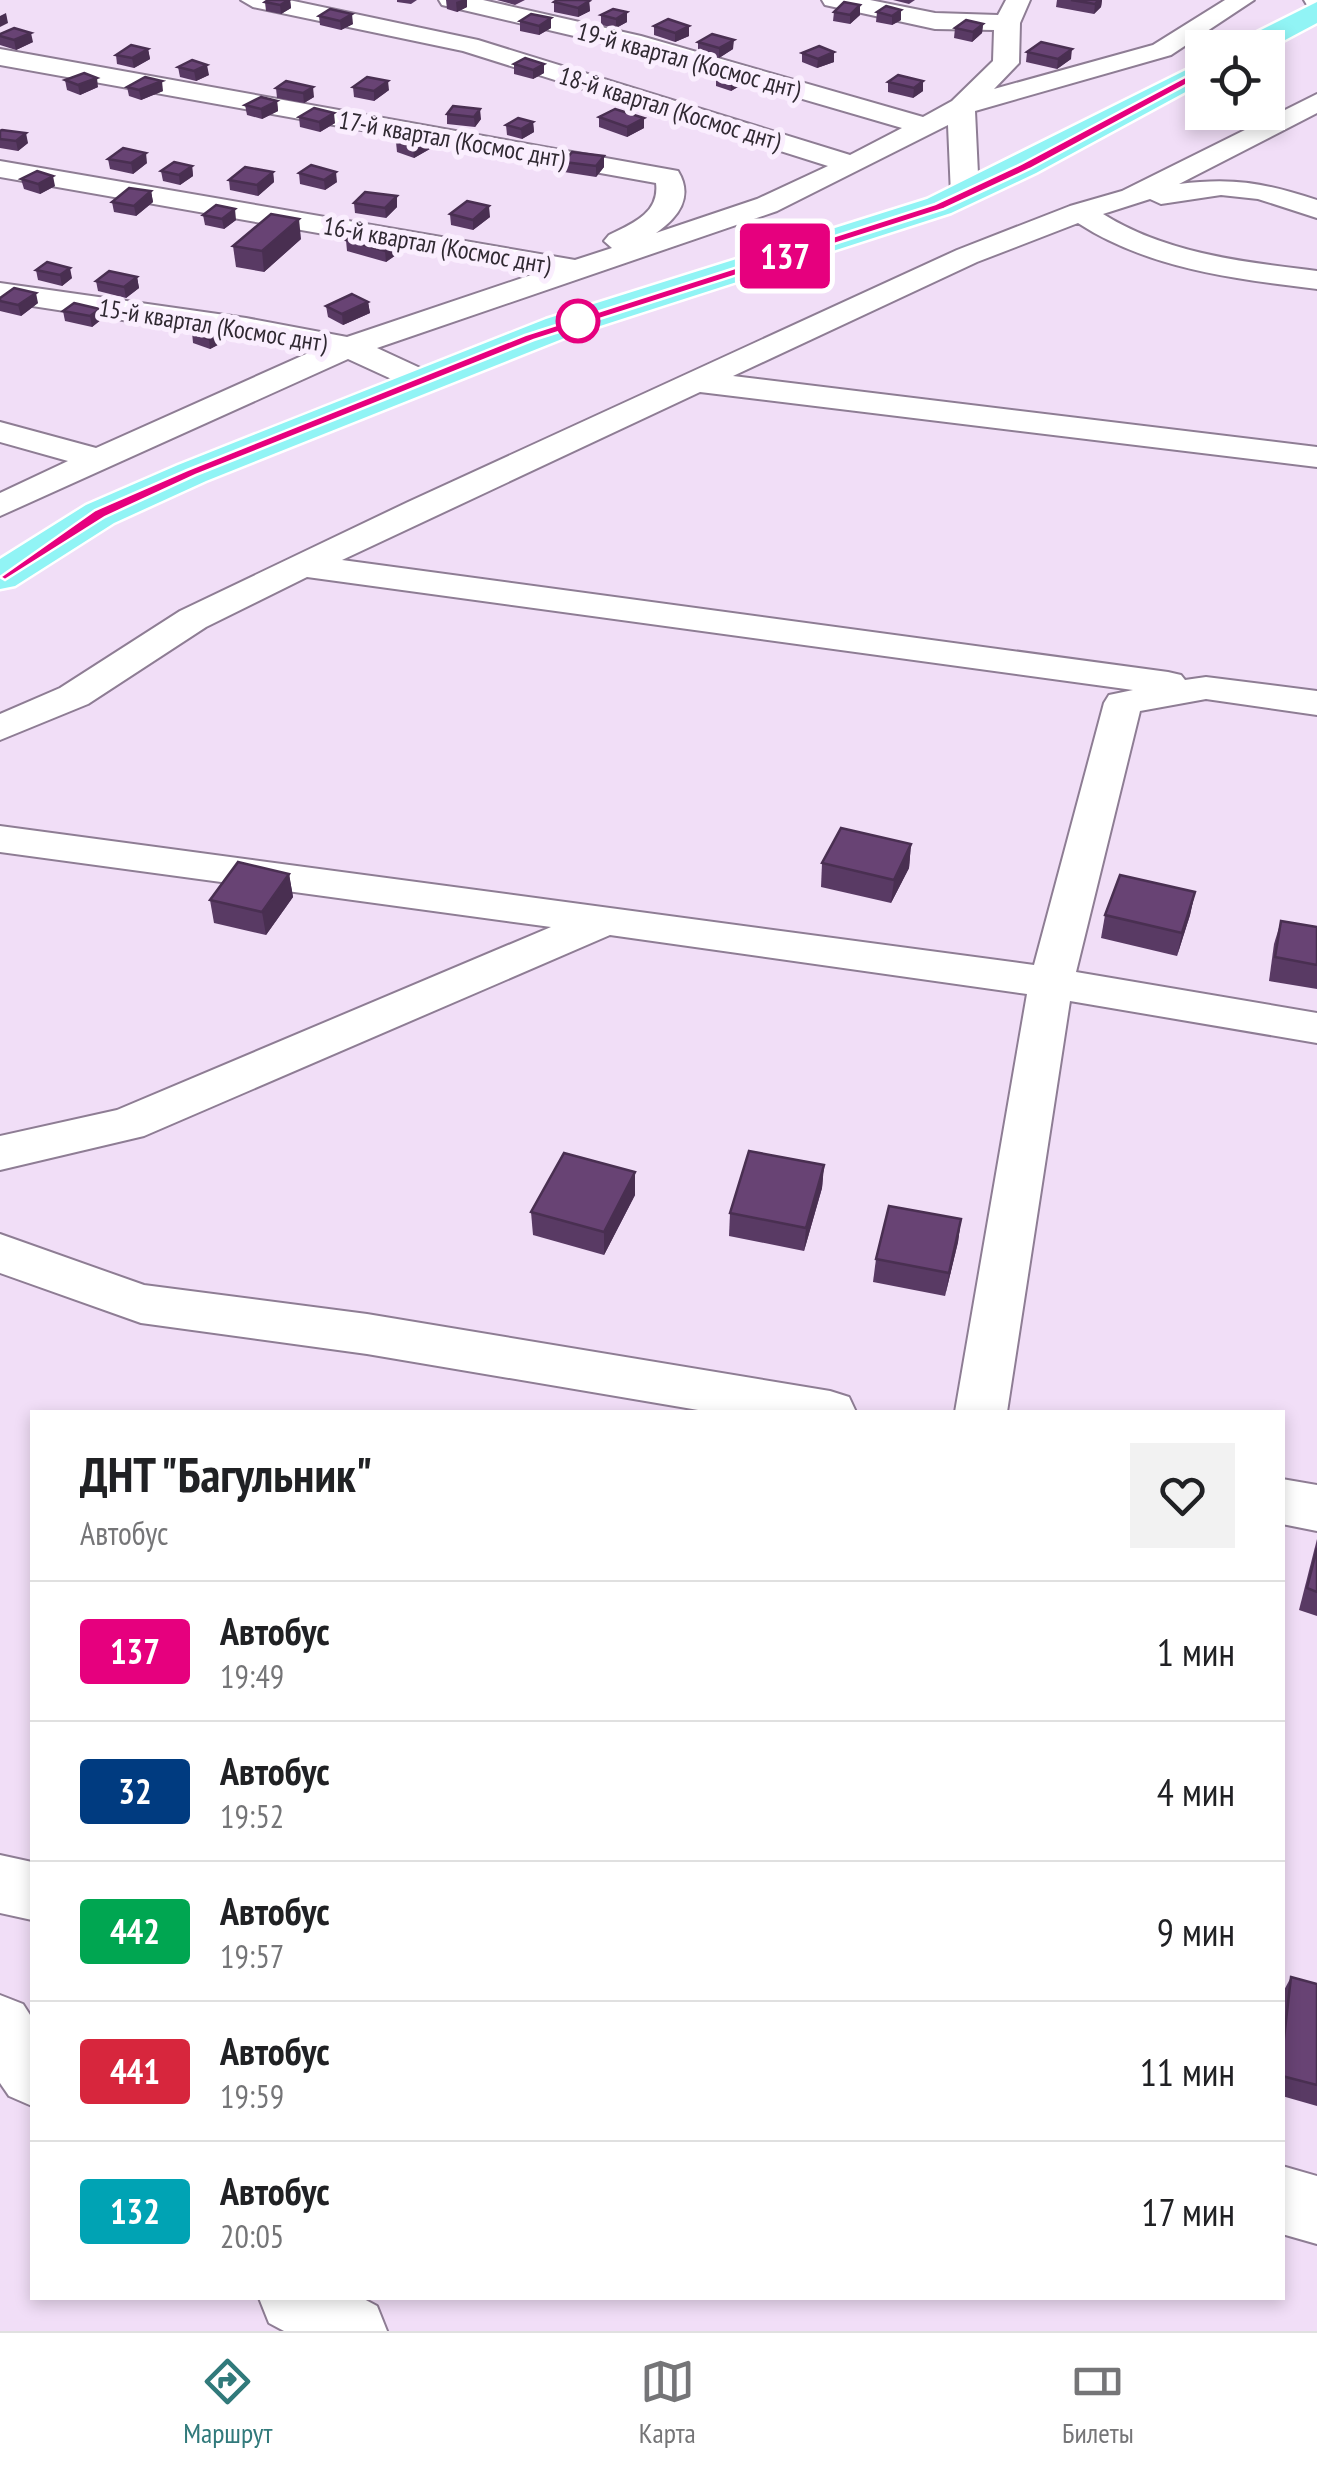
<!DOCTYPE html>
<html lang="ru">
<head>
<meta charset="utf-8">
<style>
	:root { --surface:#fff; --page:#f2f2f2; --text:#202124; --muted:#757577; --line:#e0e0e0; --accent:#317a7b }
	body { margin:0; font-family:"PT Sans Narrow",sans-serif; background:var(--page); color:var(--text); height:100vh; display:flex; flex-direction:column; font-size:38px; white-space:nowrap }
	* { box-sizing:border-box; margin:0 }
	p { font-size:32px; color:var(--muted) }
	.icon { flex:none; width:55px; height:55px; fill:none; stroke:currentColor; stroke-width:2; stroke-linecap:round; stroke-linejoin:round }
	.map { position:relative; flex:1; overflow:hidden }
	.sheet { position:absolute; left:30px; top:1410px; width:1255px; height:890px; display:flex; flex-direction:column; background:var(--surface); border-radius:0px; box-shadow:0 5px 15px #0003 }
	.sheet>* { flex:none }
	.badge { padding:0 20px; border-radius:8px; font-size:35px; line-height:65px }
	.buttons { position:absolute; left:1185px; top:30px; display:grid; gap:20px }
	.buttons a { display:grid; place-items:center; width:100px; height:100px; border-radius:0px; background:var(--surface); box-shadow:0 5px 15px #0003; font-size:50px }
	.map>.badge { position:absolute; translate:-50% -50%; box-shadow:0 0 0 5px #fff }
	.round { display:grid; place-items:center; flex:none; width:105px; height:105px; border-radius:0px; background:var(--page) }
	.head { display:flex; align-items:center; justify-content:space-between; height:170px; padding:0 50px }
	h1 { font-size:48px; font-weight:600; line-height:75px }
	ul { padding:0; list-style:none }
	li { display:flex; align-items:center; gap:30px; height:140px; padding:0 50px; border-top:2px solid var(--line) }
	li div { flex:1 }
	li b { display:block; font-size:38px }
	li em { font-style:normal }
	li .badge { min-width:110px; font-weight:700; text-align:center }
	.dock { display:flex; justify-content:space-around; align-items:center; height:140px; border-top:2px solid var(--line); background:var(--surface); font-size:28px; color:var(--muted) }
	.dock a { display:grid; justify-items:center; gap:5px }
	.dock .on { color:var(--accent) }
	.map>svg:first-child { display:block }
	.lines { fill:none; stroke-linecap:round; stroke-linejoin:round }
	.minor-casing { stroke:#8e7d94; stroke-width:4 }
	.major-casing { stroke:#fff; stroke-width:5 }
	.minor { fill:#fff; fill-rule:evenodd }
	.major { fill:#91f4f5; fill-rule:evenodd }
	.wall { fill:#593a64 }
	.shaded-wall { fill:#492f51 }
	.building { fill:#684374; stroke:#492f51; stroke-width:2.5 }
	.line { fill:#e6007e; stroke:#fff; stroke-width:2.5 }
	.stop-dot { fill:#fff; stroke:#e6007e; stroke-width:5 }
	.labels { text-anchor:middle; stroke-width:10; stroke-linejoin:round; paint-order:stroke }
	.far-street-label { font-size:25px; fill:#302932; stroke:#faeefe }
</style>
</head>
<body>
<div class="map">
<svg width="1317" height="2331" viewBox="0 0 1317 2331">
	<rect width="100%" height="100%" fill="#f1def7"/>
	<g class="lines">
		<g class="minor-casing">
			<g id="minor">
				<path d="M241,0h48l189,40 372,115 52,-27 -268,-78 -192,-45 -3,-5h44l158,36 282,81 29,-16 41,-40 1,-31 -59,-1 -110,-24 -3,-5h48l65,13 63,2 8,-15h24l-10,23 -1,40 -25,26 159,-44 72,-45h29l-83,55 -196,56 4,84 -4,6h-20l-4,-6 -3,-70 -171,86 -400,137 54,25 5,7 -5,7h-22l-61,-28 -348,157v-23l68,-32 -68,-19v-20l96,26 219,-98 -315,-49v-18l246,35 101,19 193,-65 -540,-95v-16l575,99 37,-12 -8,-7 5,-6c23,-11 51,-22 47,-52l-656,-118v-16l678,122c16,26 0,47 -22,62l101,-34 71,-33 -365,-115 -210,-44z"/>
				<path d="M1304,0h13v7l-10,-2z"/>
				<path d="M1317,94v19l-138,71c54,-7 86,-1 138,16v18l-59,-19 -37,-4 -60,9 -11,-5 -47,15c64,40 141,48 214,57v18c-82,-10 -168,-20 -239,-66l-101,39 -244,114 584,71v20l-617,-75 -358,168 826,112 13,3 4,5 21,-3 111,14v24l-111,-16 -66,12 -64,261 241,41v30l-247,-42 -63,411h-52l72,-418 -417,-59 -466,201 -144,34v-34l117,-26 434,-183 -551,-75v-26l1034,139 70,-262 5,-8 24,-5 -826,-113 -101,50 -118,77 -88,36v-26l60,-26 120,-77 228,-109 549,-252 113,-44 52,-15z"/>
				<path d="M0,1234l144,51 223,29 463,77 19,6 7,15h-146l-343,-58 -226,-31 -141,-50z"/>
				<path d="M1282,1479l35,6v46l-35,-7z"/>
				<path d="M0,1855l32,7v58l-32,-7z"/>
				<path d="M0,1995l23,9 9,14v88l-23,-10 -9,-13z"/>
				<path d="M1282,2166l35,10v68l-35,-10z"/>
				<path d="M259,2298h103l15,8 10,25h-103l-15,-8z"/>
			</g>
		</g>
		<g class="major-casing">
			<g id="major">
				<path d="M1317,2v21l-49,26 -35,-1 4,-6z"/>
				<path d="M1202,62v21l-166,90 -85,40 -379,122 -366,146 -92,42 -99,63 -15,3v-30l86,-54 92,-40 368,-146 381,-120z"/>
			</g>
		</g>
		<use href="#minor" class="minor"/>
		<use href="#major" class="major"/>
	</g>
	<g class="wall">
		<path d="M268,0h22l1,8 -10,6 -15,-3 -1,-9z"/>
		<path d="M397,0h20l-6,4 -14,-2z"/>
		<path d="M446,0h21v7l-10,5 -10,-3z"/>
		<path d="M497,0h28l-10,5z"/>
		<path d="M893,0h22l-6,4z"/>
		<path d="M1057,0h45l-1,7 -7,7 -38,-7z"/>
		<path d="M589,1l1,10 -12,6 -24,-5v-10z"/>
		<path d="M901,10v10l-9,5 -16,-3 1,-10z"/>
		<path d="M627,12v10l-11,6 -15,-3v-10z"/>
		<path d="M834,12l26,3 -10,9 -17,-3z"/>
		<path d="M319,16l34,8 -12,6 -21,-5z"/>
		<path d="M520,21l31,7 -12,7 -19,-4z"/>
		<path d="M983,24l-1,9 -10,9 -18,-4 1,-10z"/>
		<path d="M654,26h35v10l-14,6 -21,-7z"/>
		<path d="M0,34l33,8 -17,8 -16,-5z"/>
		<path d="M698,42l35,7 -14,9 -21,-6z"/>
		<path d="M663,47l19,15 -9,6 -20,-6v-9z"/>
		<path d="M148,49l2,10 -16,9 -17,-4 -1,-9z"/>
		<path d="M834,52v10l-17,6 -15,-6v-9z"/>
		<path d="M1027,52l44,7 -14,10 -31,-7z"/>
		<path d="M514,64l30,9 -11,6 -19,-5z"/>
		<path d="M178,67l31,8 -13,6 -16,-4z"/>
		<path d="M748,71v10l-17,10 -15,-5v-10z"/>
		<path d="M65,80l33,7 -18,8 -13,-5z"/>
		<path d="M286,81l28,16 -10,6 -27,-5 -1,-10z"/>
		<path d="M923,81v10l-10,7 -25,-6v-10z"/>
		<path d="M127,87l36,4 -22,9 -12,-4z"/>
		<path d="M353,87l36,3 -15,11 -20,-4z"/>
		<path d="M619,96l27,8 -9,6 -18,-4z"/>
		<path d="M277,101l1,10 -16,8 -15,-4 -2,-10z"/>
		<path d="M453,106l28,13 -6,8 -28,-3v-10z"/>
		<path d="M299,117l36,6 -15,9 -20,-5z"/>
		<path d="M599,117l45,11 -17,9 -28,-10z"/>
		<path d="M533,122l1,10 -12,7 -15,-4 -1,-10z"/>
		<path d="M0,131l28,12 -10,8 -18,-3z"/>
		<path d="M396,142l39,4 -21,12 -17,-6z"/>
		<path d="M604,156v11l-8,10 -32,-5v-10z"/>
		<path d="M108,159l39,4 -14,11 -23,-5z"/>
		<path d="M192,166l1,10 -13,9 -17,-4 -2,-10z"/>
		<path d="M273,172l1,10 -16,14 -28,-6 -1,-10z"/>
		<path d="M299,173l38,9 -12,8 -25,-6z"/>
		<path d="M21,179l34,7 -15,8 -16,-5z"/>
		<path d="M151,191l2,11 -17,14 -22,-4 -2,-10z"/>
		<path d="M354,203l43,4 -11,11 -31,-5z"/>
		<path d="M450,214l40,3 -17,13 -22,-5z"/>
		<path d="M203,215l33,5 -12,9 -19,-4z"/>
		<path d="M301,239l-37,33 -28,-5 -3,-21z"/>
		<path d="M402,239l1,11 -17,12 -39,-11 -1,-11z"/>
		<path d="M36,270l36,8 -10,8 -24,-6z"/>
		<path d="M137,277l2,11 -13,10 -28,-7 -2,-10z"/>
		<path d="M0,298l38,5 -17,13 -21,-5z"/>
		<path d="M368,302l2,11 -27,12 -15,-8 -2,-11z"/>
		<path d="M63,311l39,8 -10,8 -27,-6z"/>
		<path d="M192,332l39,6 -21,11 -17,-6z"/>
		<path d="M911,844l-2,24 -18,35 -70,-16 1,-24z"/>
		<path d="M289,874l4,23 -27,38 -52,-12 -4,-23z"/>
		<path d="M1195,892l-5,23 -13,41 -76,-18 4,-23z"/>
		<path d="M1281,921l36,6v62l-48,-8 5,-37z"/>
		<path d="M824,1165l-2,23 -18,63 -75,-15 1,-23z"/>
		<path d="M635,1195l-31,60 -71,-20 -2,-23z"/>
		<path d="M961,1219l-3,23 -13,54 -72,-14 3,-23z"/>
		<path d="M1317,1539v77l-18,-6z"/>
		<path d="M1291,1977l26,7v122l-35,-10v-102z"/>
	</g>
	<g class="shaded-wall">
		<path d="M289,0h1l1,8 -10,6 -1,-9z"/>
		<path d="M462,0h5v7l-10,5 -1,-10z"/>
		<path d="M1099,0h3l-1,7 -7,7 1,-10z"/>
		<path d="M589,1l1,10 -12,6v-9z"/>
		<path d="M860,5v10l-10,9v-9z"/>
		<path d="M901,10v10l-9,5v-9z"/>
		<path d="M627,12v10l-11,6v-9z"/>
		<path d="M6,13l2,10 -8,4v-11z"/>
		<path d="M352,14l1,10 -12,6 -1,-9z"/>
		<path d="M551,18v10l-12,7v-9z"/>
		<path d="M983,24l-1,9 -10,9 1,-10z"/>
		<path d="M689,26v10l-14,6v-9z"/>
		<path d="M31,33l2,9 -17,8 -2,-10z"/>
		<path d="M734,40l-1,9 -14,9v-10z"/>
		<path d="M148,49l2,10 -16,9 -2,-10z"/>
		<path d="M1072,49l-1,10 -14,10 1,-10z"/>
		<path d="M834,52v10l-17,6 1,-9z"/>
		<path d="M682,53v9l-9,6v-10z"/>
		<path d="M544,64v9l-11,6v-9z"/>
		<path d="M207,65l2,10 -13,6 -2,-10z"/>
		<path d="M748,71v10l-17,10v-10z"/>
		<path d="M97,78l1,9 -18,8 -2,-10z"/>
		<path d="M162,81l1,10 -22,9 -2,-10z"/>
		<path d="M388,81l1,9 -15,11v-10z"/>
		<path d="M923,81v10l-10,7 1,-10z"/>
		<path d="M313,87l1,10 -10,6 -1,-10z"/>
		<path d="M646,94v10l-9,6v-10z"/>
		<path d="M277,101l1,10 -16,8 -1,-10z"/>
		<path d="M480,109l1,10 -6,8 -1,-10z"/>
		<path d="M334,113l1,10 -15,9 -1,-10z"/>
		<path d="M644,118v10l-17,9v-10z"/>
		<path d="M533,122l1,10 -12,7 -1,-10z"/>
		<path d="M26,133l2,10 -10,8 -2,-10z"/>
		<path d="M434,136l1,10 -21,12 -1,-11z"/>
		<path d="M146,153l1,10 -14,11 -2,-11z"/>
		<path d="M604,156v11l-8,10v-11z"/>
		<path d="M192,166l1,10 -13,9 -1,-10z"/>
		<path d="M273,172l1,10 -16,14 -1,-11z"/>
		<path d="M336,172l1,10 -12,8 -1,-10z"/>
		<path d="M53,176l2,10 -15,8 -2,-10z"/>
		<path d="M151,191l2,11 -17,14 -2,-10z"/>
		<path d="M397,196v11l-11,11 -1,-10z"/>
		<path d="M489,206l1,11 -17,13v-10z"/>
		<path d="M235,209l1,11 -12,9 -2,-10z"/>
		<path d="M299,219l2,20 -37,33 -2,-21z"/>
		<path d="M402,239l1,11 -17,12 -1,-11z"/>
		<path d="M70,268l2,10 -10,8 -2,-11z"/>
		<path d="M137,277l2,11 -13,10 -2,-11z"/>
		<path d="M36,293l2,10 -17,13 -3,-11z"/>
		<path d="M368,302l2,11 -27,12 -1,-11z"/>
		<path d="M100,309l2,10 -10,8 -2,-11z"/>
		<path d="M230,327l1,11 -21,11 -1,-10z"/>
		<path d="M911,844l-2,24 -18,35 3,-23z"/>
		<path d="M289,874l4,23 -27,38 -4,-23z"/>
		<path d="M1195,892l-5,23 -13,41 5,-23z"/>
		<path d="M824,1165l-2,23 -18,63 2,-23z"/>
		<path d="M635,1172v23l-31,60v-23z"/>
		<path d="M961,1219l-3,23 -13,54 4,-23z"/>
	</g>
	<g class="building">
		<path d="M268,0h21l-9,5 -15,-3z"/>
		<path d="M557,0h27l5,1 -11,7 -24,-6z"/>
		<path d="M1071,0h28l-4,4z"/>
		<path d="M844,2l16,3 -10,10 -16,-3z"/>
		<path d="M886,6l15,4 -9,6 -15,-4z"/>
		<path d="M330,9l22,5 -12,7 -21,-5z"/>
		<path d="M613,9l14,3 -11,7 -15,-4z"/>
		<path d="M531,14l20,4 -12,8 -19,-5z"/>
		<path d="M668,19l21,7 -14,7 -21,-7z"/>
		<path d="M966,20l17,4 -10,8 -18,-4z"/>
		<path d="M14,28l17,5 -17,7 -14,-4v-2z"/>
		<path d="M712,34l22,6 -15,8 -21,-6z"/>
		<path d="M1041,42l31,7 -14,10 -31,-7z"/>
		<path d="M131,45l17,4 -16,9 -16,-3z"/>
		<path d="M819,46l15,6 -16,7 -16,-6z"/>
		<path d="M663,47l19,6 -9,5 -20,-5z"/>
		<path d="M525,58l19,6 -11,6 -19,-6z"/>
		<path d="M192,60l15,5 -13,6 -16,-4z"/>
		<path d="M733,67l15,4 -17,10 -15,-5z"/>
		<path d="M84,73l13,5 -19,7 -13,-5z"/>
		<path d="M898,75l25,6 -9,7 -26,-6z"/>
		<path d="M145,77l17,4 -23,9 -12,-3z"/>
		<path d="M367,77l21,4 -14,10 -21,-4z"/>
		<path d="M286,81l27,6 -10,6 -27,-5z"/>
		<path d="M628,90l18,4 -9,6 -18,-4z"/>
		<path d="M261,97l16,4 -16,8 -16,-4z"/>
		<path d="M453,106l27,3 -6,8 -27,-3z"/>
		<path d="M314,108l20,5 -15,9 -20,-5z"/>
		<path d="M615,109l29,9 -17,9 -28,-10z"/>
		<path d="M518,118l15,4 -12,7 -15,-4z"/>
		<path d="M2,130l24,3 -10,8 -16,-2v-8z"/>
		<path d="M417,131l17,5 -21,11 -17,-5z"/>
		<path d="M123,148l23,5 -15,10 -23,-4z"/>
		<path d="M572,152l32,4 -8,10 -32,-4z"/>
		<path d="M174,162l18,4 -13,9 -18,-4z"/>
		<path d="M311,165l25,7 -12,8 -25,-7z"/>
		<path d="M245,167l28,5 -16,13 -28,-5z"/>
		<path d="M37,171l16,5 -15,8 -17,-5z"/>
		<path d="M129,188l22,3 -17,15 -22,-4z"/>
		<path d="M365,192l32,4 -12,12 -31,-5z"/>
		<path d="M467,201l22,5 -16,14 -23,-6z"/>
		<path d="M216,205l19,4 -13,10 -19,-4z"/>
		<path d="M271,214l28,5 -37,32 -29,-5z"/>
		<path d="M363,229l39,10 -17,12 -39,-11z"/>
		<path d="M47,262l23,6 -10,7 -24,-5z"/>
		<path d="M109,271l28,6 -13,10 -28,-6z"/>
		<path d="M14,288l22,5 -18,12 -18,-4v-3z"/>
		<path d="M352,294l16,8 -26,12 -16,-8z"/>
		<path d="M74,303l26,6 -10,7 -27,-5z"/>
		<path d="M212,321l18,6 -21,12 -17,-7z"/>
		<path d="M841,828l70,16 -17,36 -72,-17z"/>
		<path d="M238,862l51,12 -27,38 -52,-12z"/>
		<path d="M1120,875l75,17 -13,41 -77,-18z"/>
		<path d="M1281,921l36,6v38l-42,-8z"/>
		<path d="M749,1151l75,14 -18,63 -76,-15z"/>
		<path d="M564,1153l71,19 -31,60 -73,-20z"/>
		<path d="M889,1206l72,13 -12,54 -73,-14z"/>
		<path d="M1317,1548v44l-10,-4z"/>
		<path d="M1291,1977l26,7v101l-35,-9v-20z"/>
	</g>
	<path class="line" d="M1202,68l4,6 -176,95 -86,40 -410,131 -338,135 -91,42 -100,63 -5,-3 95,-67 92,-40 338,-135 410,-131 86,-40z"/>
	<circle class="stop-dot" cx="578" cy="321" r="20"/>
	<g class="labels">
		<g class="far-street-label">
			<text transform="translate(689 60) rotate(15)" y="9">19-й квартал (Космос днт)</text>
			<text transform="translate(670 108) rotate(17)" y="9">18-й квартал (Космос днт)</text>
			<text transform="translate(452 139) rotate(10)" y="9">17-й квартал (Космос днт)</text>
			<text transform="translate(437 245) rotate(10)" y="9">16-й квартал (Космос днт)</text>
			<text transform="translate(213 325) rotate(9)" y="9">15-й квартал (Космос днт)</text>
		</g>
	</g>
</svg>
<div class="buttons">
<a><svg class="icon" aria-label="locate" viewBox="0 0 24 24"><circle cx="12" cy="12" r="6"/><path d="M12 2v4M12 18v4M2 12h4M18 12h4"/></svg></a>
</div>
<b class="badge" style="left:785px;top:256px;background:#e6007e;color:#fff">137</b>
<section class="sheet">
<div class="head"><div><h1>ДНТ &quot;Багульник&quot;</h1><p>Автобус</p></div><a class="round"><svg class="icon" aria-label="heart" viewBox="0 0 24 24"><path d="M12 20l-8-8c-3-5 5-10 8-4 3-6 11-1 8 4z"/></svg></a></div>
<ul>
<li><span class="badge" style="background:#e6007e;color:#fff">137</span><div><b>Автобус</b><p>19:49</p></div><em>1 мин</em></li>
<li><span class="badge" style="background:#003b80;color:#fff">32</span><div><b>Автобус</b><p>19:52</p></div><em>4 мин</em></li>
<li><span class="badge" style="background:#00a651;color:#fff">442</span><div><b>Автобус</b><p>19:57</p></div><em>9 мин</em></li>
<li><span class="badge" style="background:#d7263d;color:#fff">441</span><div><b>Автобус</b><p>19:59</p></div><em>11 мин</em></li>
<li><span class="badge" style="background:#00a3b4;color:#fff">132</span><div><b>Автобус</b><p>20:05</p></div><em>17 мин</em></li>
</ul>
</section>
</div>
<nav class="dock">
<a class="on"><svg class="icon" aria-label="directions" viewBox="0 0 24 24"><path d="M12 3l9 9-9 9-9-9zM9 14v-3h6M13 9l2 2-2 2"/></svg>Маршрут</a>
<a><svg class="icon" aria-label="map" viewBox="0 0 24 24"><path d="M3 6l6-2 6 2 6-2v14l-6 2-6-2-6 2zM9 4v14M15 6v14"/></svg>Карта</a>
<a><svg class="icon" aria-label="tickets" viewBox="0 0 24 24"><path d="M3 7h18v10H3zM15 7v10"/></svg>Билеты</a>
</nav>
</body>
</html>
